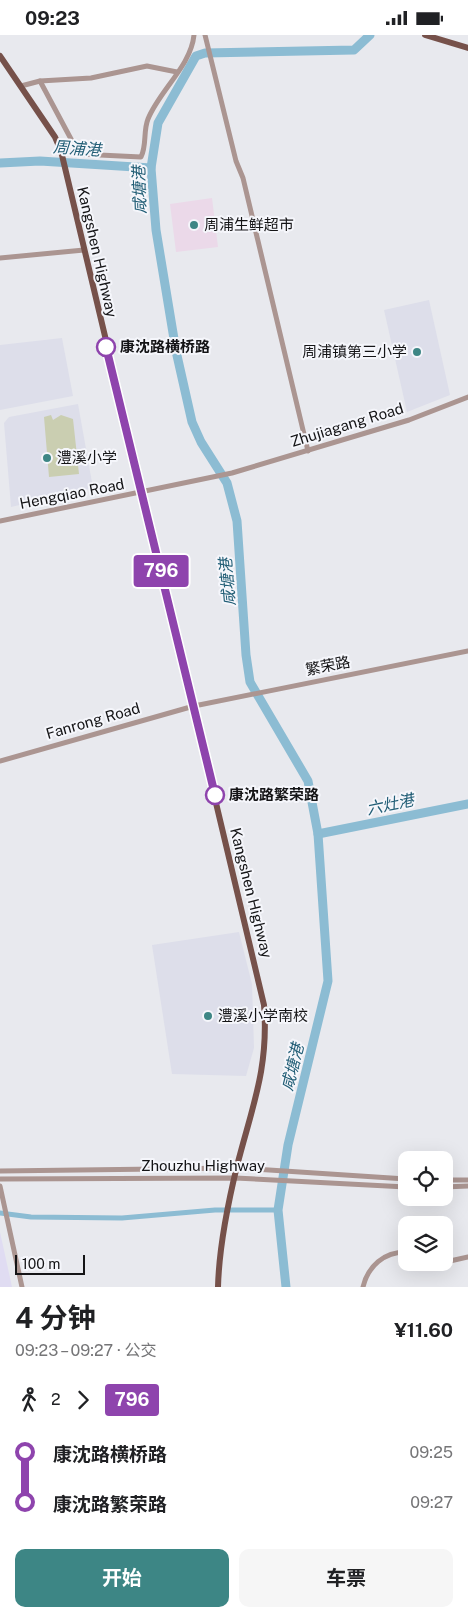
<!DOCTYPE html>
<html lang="zh">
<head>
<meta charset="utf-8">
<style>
	:root { --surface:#fff; --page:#f6f6f6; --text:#202124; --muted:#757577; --accent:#3d8685 }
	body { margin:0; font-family:"Public Sans","Noto Sans SC",sans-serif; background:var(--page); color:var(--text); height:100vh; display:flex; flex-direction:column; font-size:19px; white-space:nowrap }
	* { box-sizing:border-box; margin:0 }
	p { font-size:16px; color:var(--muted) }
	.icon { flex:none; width:28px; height:28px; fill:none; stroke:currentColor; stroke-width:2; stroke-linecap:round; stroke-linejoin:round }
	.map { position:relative; height:1252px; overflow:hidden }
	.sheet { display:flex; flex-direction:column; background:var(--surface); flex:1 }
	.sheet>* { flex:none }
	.badge { padding:0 10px; border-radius:4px; font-size:18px; line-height:32px }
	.controls { position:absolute; left:398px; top:1116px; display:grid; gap:10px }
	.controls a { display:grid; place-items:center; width:55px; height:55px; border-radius:10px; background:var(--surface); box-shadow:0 5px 20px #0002; font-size:25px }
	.scale { position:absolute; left:15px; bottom:12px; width:70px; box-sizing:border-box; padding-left:5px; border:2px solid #141416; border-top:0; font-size:14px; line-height:18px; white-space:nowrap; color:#141416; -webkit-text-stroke:4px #f5f6fb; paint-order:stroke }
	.map>.badge { position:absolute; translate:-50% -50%; box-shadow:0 0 0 2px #fff }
	.legs { display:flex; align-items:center; gap:8px; height:55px; padding:0 15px; font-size:16px }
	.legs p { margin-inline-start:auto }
	.headline { display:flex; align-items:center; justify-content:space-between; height:85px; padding:0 15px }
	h1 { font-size:28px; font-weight:700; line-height:38px }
	.cta { display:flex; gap:10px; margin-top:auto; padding:10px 15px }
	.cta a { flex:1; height:58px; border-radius:10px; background:var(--accent); color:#fff; font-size:20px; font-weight:700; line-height:58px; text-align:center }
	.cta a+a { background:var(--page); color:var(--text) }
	ul { padding:0 15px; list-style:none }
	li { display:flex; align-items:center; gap:18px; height:50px; font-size:19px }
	li i { display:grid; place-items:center; width:8px; height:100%; margin:0 6px; background:currentColor }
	li i::after { content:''; width:12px; height:12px; margin:-6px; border:4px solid; border-radius:50%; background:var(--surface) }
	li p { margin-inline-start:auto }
	li:first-child i { background:linear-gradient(#0000 50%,currentColor 0) }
	li:last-child i { background:linear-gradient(currentColor 50%,#0000 0) }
	.status { display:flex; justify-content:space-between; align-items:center; height:35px; padding:0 25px; background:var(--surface); direction:ltr }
	.status svg { height:14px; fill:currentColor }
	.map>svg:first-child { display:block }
	.commercial { fill:#ebd9e9 }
	.industrial { fill:#e0dcf2 }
	.built { fill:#dddeea }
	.green { fill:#caceb1 }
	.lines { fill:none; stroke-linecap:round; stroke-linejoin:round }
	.canal { stroke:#8cbcd3; stroke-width:5 }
	.river { stroke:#8cbcd3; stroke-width:9 }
	.minor { stroke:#ab9591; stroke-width:5 }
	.major { stroke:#76514a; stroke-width:6 }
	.line-1-casing { stroke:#fff; stroke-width:11 }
	.line-1 { stroke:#8e44ad; stroke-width:8 }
	.poi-dot { fill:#3d8685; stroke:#f5f6fb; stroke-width:2 }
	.stop-1-dot { fill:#fff; stroke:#8e44ad; stroke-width:2.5 }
	.labels { text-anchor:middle; stroke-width:4; stroke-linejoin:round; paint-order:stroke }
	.poi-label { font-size:15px; fill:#141416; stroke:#f5f6fb; text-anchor:start }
	.street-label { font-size:15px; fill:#141416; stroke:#f5f6fb }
	.stop-label { font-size:15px; font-weight:bold; fill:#141416; stroke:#f5f6fb; text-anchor:start }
	.water-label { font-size:16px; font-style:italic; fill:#225e76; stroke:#f5f6fb }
</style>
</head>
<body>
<div class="status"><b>09:23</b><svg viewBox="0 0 49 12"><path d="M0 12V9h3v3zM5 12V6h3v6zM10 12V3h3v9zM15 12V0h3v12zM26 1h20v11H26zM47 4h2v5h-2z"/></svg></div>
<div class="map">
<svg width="468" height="1252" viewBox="0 0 468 1252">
	<rect width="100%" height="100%" fill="#e8e9ee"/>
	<path class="commercial" d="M212,163l6,49 -42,5 -6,-48z"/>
	<path class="industrial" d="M0,1197l12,55h-12z"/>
	<g class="built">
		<path d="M429,265l21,95 -43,17 -23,-102z"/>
		<path d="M62,303l11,58 -73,14v-65z"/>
		<path d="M78,369l15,84 -82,19 -7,-84 5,-6z"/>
		<path d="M239,897l13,52 2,64 -8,28 -74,-2 -20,-129z"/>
	</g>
	<path class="green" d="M51,380l2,5 8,-5 12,4 6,55 -30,3 -5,-60z"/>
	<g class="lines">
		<path class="canal" d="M0,1178l31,4 91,1 93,-8h63"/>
		<g class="river">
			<path d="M0,128l40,-2 111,7"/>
			<path d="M318,799l150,-30"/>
			<path d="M286,1252l-8,-77 10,-65 40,-164 -10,-147 -10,-53 -58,-99 -4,-27 -9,-134 -10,-38 -26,-41 -9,-20 -16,-71 -20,-121 -5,-62 7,-45 38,-67 9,-3 149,-3 16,-15"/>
		</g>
		<g class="minor">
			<path d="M205,0l31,126 7,17 65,273"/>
			<path d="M40,46l39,73 62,3c6,-12 2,-26 7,-38 11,-28 43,-53 46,-84"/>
			<path d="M21,51l19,-5 51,-3 56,-12 30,6"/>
			<path d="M0,223l84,-8"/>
			<path d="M0,486l232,-48 177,-53 59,-23"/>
			<path d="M0,726l194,-55 274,-55"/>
			<path d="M0,1136l237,-3 169,11"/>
			<path d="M0,1144l235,-1 171,9"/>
			<path d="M444,1145h24"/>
			<path d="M0,1151l22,101"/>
			<path d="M444,1152l24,-1"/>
			<path d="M444,1225l6,1 18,-4"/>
			<path d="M363,1252c5,-21 21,-35 43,-35"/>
		</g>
		<g class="major">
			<path d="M425,0l43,13"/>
			<path d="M0,21l55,81 6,14 203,854c5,63 -12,102 -27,161 -9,37 -18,83 -19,121"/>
		</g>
	</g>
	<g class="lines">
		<g class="line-1-casing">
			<path id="line-1" d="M106,312l109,448"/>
		</g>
		<use href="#line-1" class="line-1"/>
	</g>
	<g class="poi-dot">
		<circle cx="194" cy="190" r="5"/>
		<circle cx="417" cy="317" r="5"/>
		<circle cx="47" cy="423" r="5"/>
		<circle cx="208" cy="981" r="5"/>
	</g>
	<g class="stop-1-dot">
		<circle cx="106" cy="312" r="9"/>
		<circle cx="215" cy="760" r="9"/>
	</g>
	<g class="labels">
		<g class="poi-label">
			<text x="204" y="195">周浦生鲜超市</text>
			<text x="407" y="322" text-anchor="end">周浦镇第三小学</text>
			<text x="57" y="428">澧溪小学</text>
			<text x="218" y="986">澧溪小学南校</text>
		</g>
		<g class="street-label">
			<text transform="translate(97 217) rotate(77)" y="5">Kangshen Highway</text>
			<text transform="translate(347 390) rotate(-17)" y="5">Zhujiagang Road</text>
			<text transform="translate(72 459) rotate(-11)" y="5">Hengqiao Road</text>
			<text transform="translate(328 631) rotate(-11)" y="5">繁荣路</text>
			<text transform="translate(93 686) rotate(-16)" y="5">Fanrong Road</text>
			<text transform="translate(251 858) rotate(76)" y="5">Kangshen Highway</text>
			<text x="203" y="1136">Zhouzhu Highway</text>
		</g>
		<g class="stop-label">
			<text x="120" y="317">康沈路横桥路</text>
			<text x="229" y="765">康沈路繁荣路</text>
		</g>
		<g class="water-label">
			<text transform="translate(77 113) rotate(4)" y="6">周浦港</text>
			<text transform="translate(139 155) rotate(-92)" y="6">咸塘港</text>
			<text transform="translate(227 547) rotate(-95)" y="6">咸塘港</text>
			<text transform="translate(390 769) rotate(-12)" y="6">六灶港</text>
			<text transform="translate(292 1032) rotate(-76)" y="6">咸塘港</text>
		</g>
	</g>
</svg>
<div class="controls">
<a><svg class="icon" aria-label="locate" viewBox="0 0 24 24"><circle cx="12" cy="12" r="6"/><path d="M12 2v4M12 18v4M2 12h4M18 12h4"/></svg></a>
<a><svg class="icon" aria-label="layers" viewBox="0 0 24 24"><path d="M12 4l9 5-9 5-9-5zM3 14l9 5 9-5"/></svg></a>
</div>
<div class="scale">100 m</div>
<b class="badge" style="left:161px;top:536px;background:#8e44ad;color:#fff">796</b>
</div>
<section class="sheet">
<div class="headline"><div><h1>4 分钟</h1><p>09:23 – 09:27 · 公交</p></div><b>¥11.60</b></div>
<div class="legs"><svg class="icon" aria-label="walk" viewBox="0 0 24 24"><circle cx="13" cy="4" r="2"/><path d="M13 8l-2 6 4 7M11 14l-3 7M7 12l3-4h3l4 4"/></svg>2<svg class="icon" aria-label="forward" viewBox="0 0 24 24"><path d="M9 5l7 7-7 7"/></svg><b class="badge" style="background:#8e44ad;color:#fff">796</b></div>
<ul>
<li><i style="color:#8e44ad"></i><b>康沈路横桥路</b><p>09:25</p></li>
<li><i style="color:#8e44ad"></i><b>康沈路繁荣路</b><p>09:27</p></li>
</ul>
<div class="cta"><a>开始</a><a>车票</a></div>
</section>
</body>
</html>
